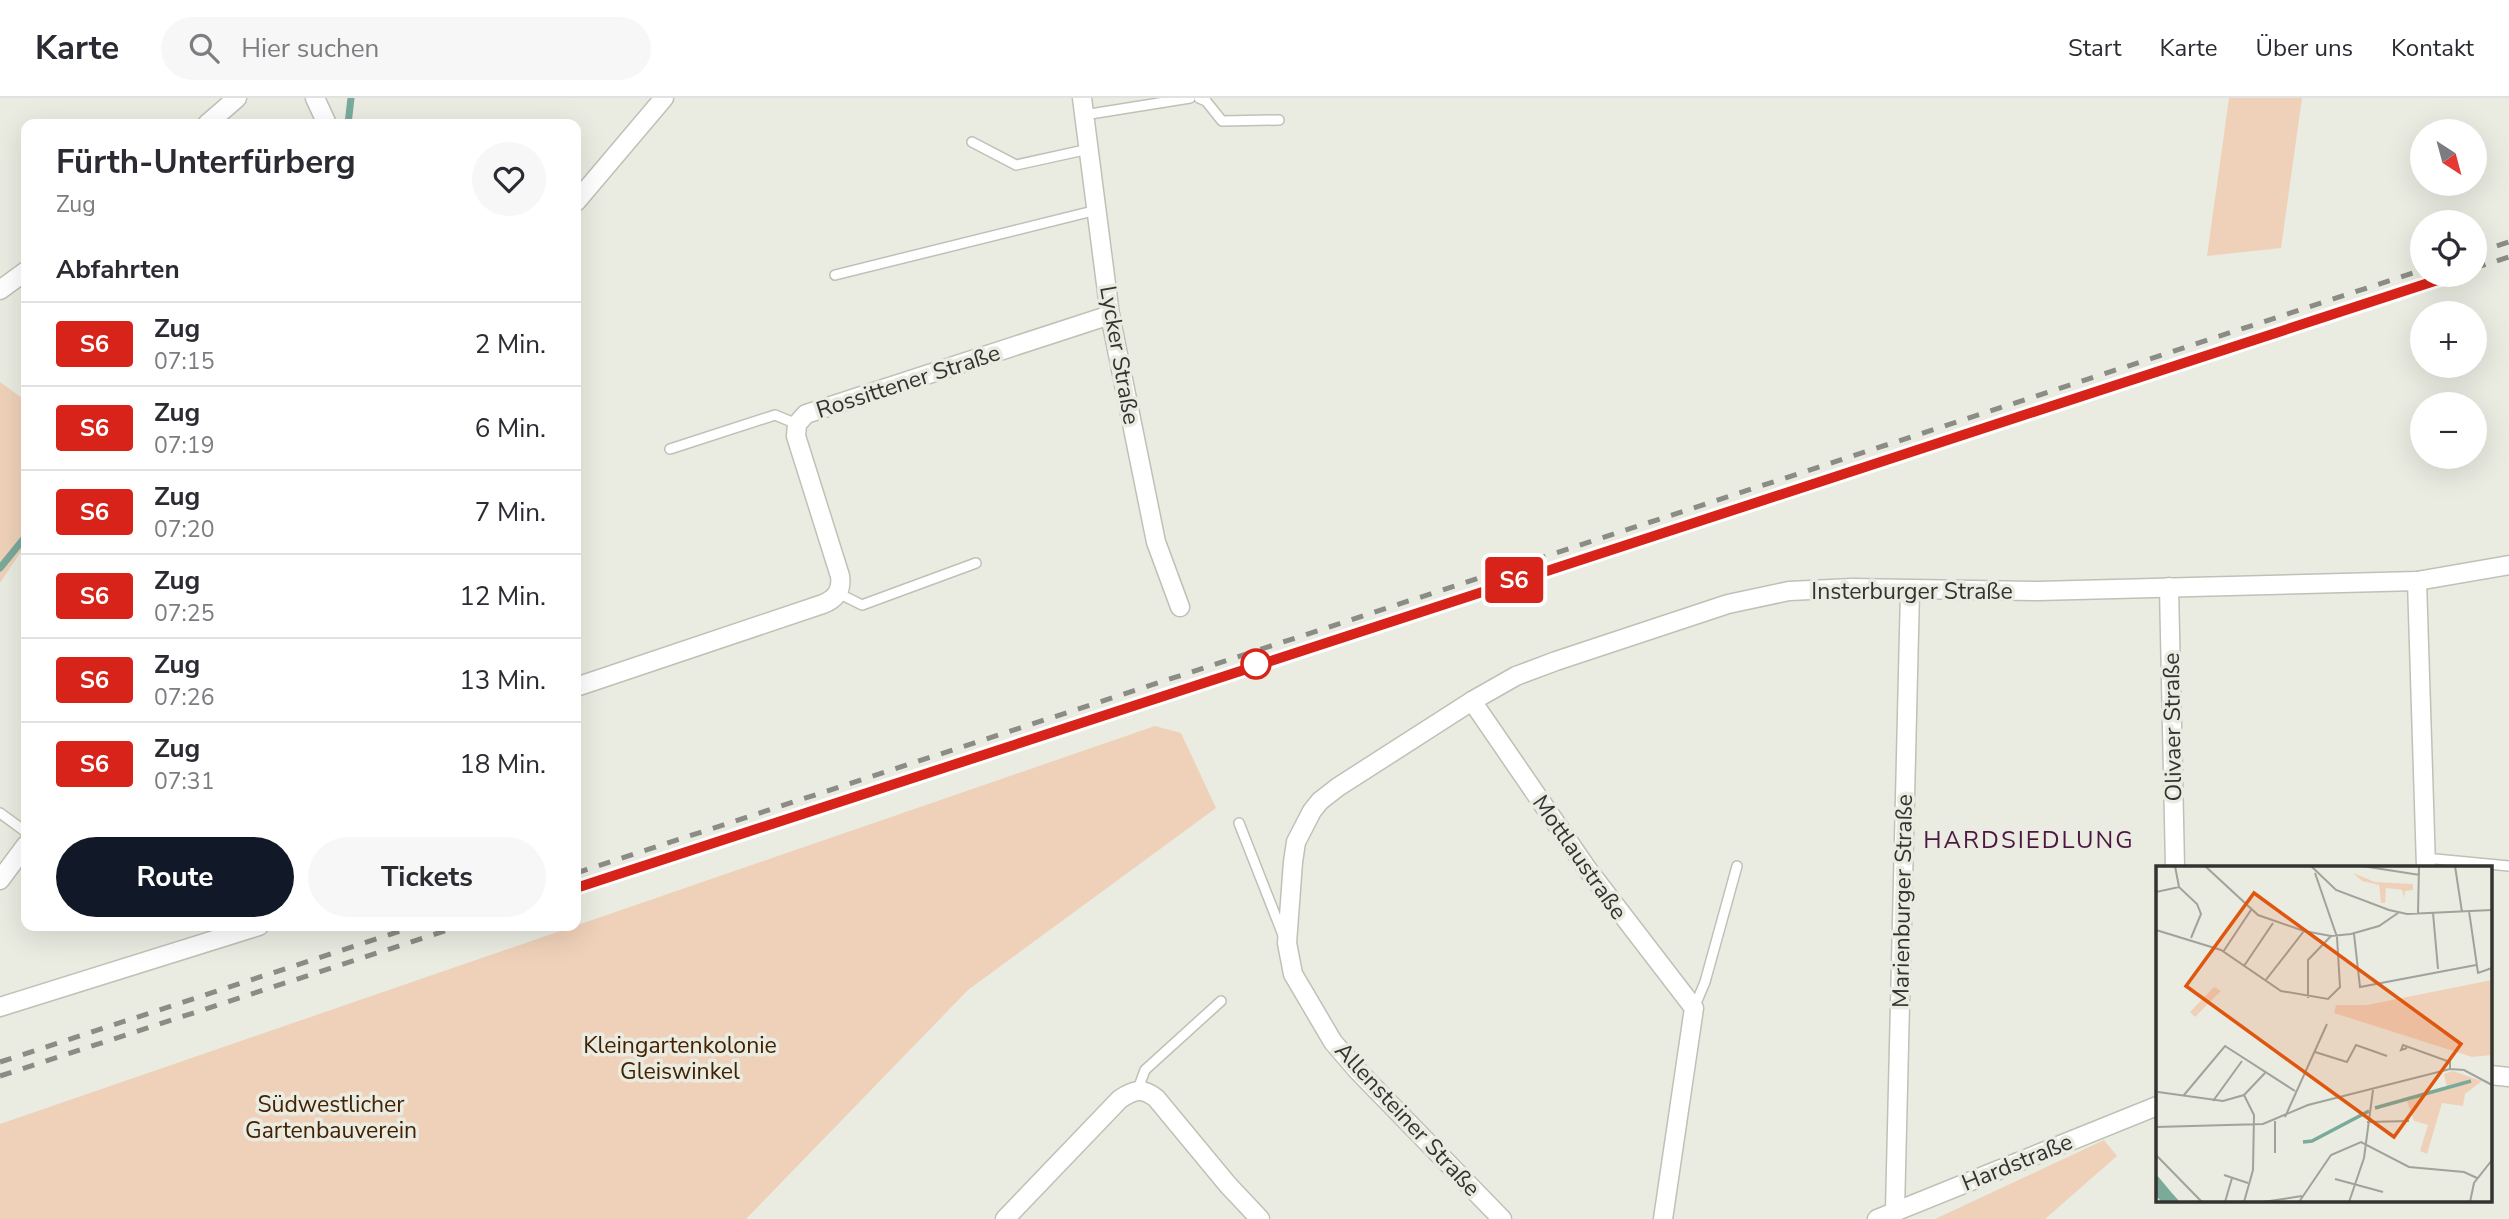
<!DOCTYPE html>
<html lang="de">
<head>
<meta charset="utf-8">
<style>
	:root { --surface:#fff; --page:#f7f7f7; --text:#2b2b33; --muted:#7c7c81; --line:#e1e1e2; --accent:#111827 }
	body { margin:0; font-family:"Nunito Sans",sans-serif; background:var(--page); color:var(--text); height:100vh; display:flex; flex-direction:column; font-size:26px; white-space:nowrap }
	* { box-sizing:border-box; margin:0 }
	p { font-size:23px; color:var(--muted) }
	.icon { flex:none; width:38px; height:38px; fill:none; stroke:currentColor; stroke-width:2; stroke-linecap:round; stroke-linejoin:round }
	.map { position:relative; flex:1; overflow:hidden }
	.drawer { position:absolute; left:21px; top:21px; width:560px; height:812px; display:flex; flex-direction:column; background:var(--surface); border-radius:14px; box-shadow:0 7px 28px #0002 }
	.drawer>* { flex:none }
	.badge { padding:0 14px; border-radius:5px; font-size:24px; line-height:46px }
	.needle { width:46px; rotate:144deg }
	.controls { position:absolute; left:2410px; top:21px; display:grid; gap:14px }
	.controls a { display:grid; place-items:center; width:77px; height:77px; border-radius:50%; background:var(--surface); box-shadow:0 7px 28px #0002; font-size:35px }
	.map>.badge { position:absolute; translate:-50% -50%; box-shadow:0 0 0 4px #fff }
	h2 { padding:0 35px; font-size:26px; line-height:63px }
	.round { display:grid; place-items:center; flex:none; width:74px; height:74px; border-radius:37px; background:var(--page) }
	.headline { display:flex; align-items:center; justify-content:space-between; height:119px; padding:0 35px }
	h1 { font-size:33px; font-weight:700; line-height:52px }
	.cta { display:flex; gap:14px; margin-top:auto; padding:14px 35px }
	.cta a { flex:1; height:80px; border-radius:42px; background:var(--accent); color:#fff; font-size:28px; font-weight:700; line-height:80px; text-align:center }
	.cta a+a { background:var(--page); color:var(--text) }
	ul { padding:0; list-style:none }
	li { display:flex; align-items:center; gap:21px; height:84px; padding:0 35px; border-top:2px solid var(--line) }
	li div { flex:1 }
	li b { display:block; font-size:26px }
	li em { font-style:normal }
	li .badge { min-width:77px; font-weight:700; text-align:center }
	header { display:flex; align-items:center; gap:42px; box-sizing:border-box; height:98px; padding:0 35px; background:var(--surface); border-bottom:2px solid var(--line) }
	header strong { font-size:33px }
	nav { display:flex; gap:38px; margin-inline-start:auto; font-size:24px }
	.search { width:490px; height:63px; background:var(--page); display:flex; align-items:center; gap:18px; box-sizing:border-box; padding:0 24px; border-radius:38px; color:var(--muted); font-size:26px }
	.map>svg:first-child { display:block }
	.green { fill:#efd1b9 }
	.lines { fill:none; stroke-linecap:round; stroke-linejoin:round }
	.stream { stroke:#79aa9a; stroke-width:7 }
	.service-casing { stroke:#bfc1b7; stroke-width:12 }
	.minor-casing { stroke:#bfc1b7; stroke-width:21 }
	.service { stroke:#fff; stroke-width:9 }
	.minor { stroke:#fff; stroke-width:18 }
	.rail { stroke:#8b8c85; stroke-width:5; stroke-dasharray:12 12; stroke-linecap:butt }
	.line-casing { stroke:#fff; stroke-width:16 }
	.line { stroke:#d72319; stroke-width:10 }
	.stop-dot { fill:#fff; stroke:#d72319; stroke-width:3.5 }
	.labels { text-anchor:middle; stroke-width:7; stroke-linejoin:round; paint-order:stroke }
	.street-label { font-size:23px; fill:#333430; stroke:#eaece2 }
	.park-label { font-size:23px; fill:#442100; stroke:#eaece2 }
	.neighbourhood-label { font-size:24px; letter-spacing:2px; fill:#4d1743; stroke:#eaece2 }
	.inset-river { fill:none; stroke:#79aa9a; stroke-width:3.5 }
	.inset-road { fill:none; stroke:#a1a29b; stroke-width:2 }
	.view { fill:#df570e; fill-opacity:0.15; stroke:#df570e; stroke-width:3.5 }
	.inset-edge { fill:none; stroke:#333430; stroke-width:3.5 }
</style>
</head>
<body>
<header>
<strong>Karte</strong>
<div class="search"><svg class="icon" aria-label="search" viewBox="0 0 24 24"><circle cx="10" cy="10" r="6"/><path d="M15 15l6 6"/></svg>Hier suchen</div>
<nav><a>Start</a><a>Karte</a><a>Über uns</a><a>Kontakt</a></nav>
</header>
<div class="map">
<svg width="2509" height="1121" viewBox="0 0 2509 1121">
	<rect width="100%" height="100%" fill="#eaece2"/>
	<g class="green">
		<path d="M2229,0h73l-21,150 -74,8z"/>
		<path d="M0,284l26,19v143l-26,39z"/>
		<path d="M1155,628l26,7 35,75 -248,182 -222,229h-746v-95z"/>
		<path d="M2104,1042l13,16 -72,63h-110z"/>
	</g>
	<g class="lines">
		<g class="stream">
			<path d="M348,26l3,-26"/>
			<path d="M0,470l26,-32"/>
		</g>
		<g class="service-casing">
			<g id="service">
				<path d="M1199,0l7,3 16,20 57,-1"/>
				<path d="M1084,17l106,-17"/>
				<path d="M972,44l44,23 73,-16"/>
				<path d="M835,177l262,-65"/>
				<path d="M670,351l105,-34 22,9"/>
				<path d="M838,495l24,12 114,-42"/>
				<path d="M0,715l26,19"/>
				<path d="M1239,725l44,112"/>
				<path d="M2425,760l84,8"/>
				<path d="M1694,910l11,-26 32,-116"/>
				<path d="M1138,991l7,-19 76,-69"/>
			</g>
		</g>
		<g class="minor-casing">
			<g id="minor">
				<path d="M315,0l12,26"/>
				<path d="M1082,0l28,217 46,227 24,65"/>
				<path d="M207,26l30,-26"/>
				<path d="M576,104l88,-104"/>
				<path d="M0,192l26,-19"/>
				<path d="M2417,483l9,286"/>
				<path d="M2169,489l6,280"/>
				<path d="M576,589l247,-83c13,-5 19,-14 17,-28l-44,-140 1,-12 9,-10 304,-99"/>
				<path d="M1472,603l116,169 106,138 -31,211"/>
				<path d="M0,782l26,-35"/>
				<path d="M0,909l259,-81"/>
				<path d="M2490,977l19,2"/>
				<path d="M1895,1113l15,-620"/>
				<path d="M1005,1121l115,-120c14,-9 22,-12 36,-1l72,87 32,34"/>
				<path d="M1502,1121l-144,-148 -25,-29 -40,-68 -6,-31 6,-81 3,-20 16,-31 8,-10 18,-14 134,-86 44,-25 40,-15 172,-57 61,-13 63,-3 186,3 379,-10 92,-16"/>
				<path d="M1877,1121l280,-113"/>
			</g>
		</g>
		<use href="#service" class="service"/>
		<use href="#minor" class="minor"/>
		<g class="rail">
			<path d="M2474,155l35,-11"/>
			<path d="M2474,170l35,-11"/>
			<path d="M576,775l1846,-603"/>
			<path d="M576,790l1877,-613"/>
			<path d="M0,964l416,-136"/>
			<path d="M0,978l460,-150"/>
		</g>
	</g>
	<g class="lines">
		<g class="line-casing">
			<path id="line" d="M576,790l1877,-613"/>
		</g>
		<use href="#line" class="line"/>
	</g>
	<circle class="stop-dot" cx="1256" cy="566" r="14"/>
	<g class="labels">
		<g class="street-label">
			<text transform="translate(1120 257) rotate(80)" y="8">Lycker Straße</text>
			<text transform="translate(908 283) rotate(-18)" y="8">Rossittener Straße</text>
			<text x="1912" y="501">Insterburger Straße</text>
			<text transform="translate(2172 629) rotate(-91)" y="8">Olivaer Straße</text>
			<text transform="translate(1580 759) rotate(55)" y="8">Mottlaustraße</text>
			<text transform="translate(1902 803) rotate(-89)" y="8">Marienburger Straße</text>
			<text transform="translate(1408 1021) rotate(47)" y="8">Allensteiner Straße</text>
			<text transform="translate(2017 1064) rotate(-22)" y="8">Hardstraße</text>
		</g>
		<g class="park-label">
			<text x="680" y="955">Kleingartenkolonie<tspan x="680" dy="26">Gleiswinkel</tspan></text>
			<text x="331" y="1014">Südwestlicher<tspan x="331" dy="26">Gartenbauverein</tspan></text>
		</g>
		<g class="neighbourhood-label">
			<text x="2029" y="750">HARDSIEDLUNG</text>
		</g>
	</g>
	<g transform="translate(2156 768)">
		<rect width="336" height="336" fill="#eaece2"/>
		<path d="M197,7l22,9 38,2v6l-8,1 -1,7 -2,-8 -16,-2 -1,15h-4l-2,-18 -17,-4zM336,114v75l-20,2 -138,-44 2,-8h31zM58,121l7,4 -26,26 -5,-5zM297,205l29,10 -17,13 -2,12 -21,-3 -15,51 -7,-3 8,-26 -14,-4 -7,-20 40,-13 -3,-14z" fill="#efd1b9"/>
		<path d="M0,308l15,18 9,10h-18l-6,-6z" fill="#79aa9a"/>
		<path class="inset-river" d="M219,242l96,-27M147,276l9,-1 57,-30"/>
		<path class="inset-road" d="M19,0l4,21M49,0l53,49 46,16 27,5 20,-2 28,-8 19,-13M155,0l25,24 53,20 18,4 85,-4M206,0l58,9M299,0l7,46M0,26l23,-5 18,17 4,10 -10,24M313,45l9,62 14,-5M277,47l5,56M262,48l1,-48M0,64l65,20 60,41 47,8 12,-12 -3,-50 -22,-64M198,68l6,53 116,-22M67,86l28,-42M88,100l29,-43M109,115l39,-50M152,132v-38l23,-24M251,182l-6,2 2,-5 47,17v7M159,186l32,10 9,-17 31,11M2,226l65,9 21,-6 21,-22M28,229l41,-49 70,45M88,229l10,20 -1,55 -9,32M57,235l29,-40M129,251l42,-93M119,255v32M211,256l42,-1M0,261l107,-3 45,-19 142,-36 14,1 28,15M0,289l46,47M68,309l24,8M179,313l48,13M69,336l7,-24M107,336l39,-6M143,336l32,-47 30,-13 48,25 55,5 13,6M193,336l15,-44 9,-68M314,336l4,-19 18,-23"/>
		<path class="view" d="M98,27l207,151 -67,93 -208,-151z"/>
		<rect width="336" height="336" class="inset-edge"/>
	</g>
</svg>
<div class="controls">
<a><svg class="needle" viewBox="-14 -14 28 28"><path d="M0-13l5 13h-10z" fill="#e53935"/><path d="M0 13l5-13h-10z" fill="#7c7c81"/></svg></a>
<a><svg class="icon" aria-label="locate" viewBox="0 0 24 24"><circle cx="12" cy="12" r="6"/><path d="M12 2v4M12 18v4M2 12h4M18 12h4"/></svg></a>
<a>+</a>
<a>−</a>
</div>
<b class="badge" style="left:1514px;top:482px;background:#d72319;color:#fff">S6</b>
<section class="drawer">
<div class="headline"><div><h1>Fürth-Unterfürberg</h1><p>Zug</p></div><a class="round"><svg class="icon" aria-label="heart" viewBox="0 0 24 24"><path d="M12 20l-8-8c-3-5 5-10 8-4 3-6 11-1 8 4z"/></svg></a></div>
<h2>Abfahrten</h2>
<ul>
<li><span class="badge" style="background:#d72319;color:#fff">S6</span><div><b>Zug</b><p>07:15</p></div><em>2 Min.</em></li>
<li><span class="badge" style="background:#d72319;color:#fff">S6</span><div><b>Zug</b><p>07:19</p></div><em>6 Min.</em></li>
<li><span class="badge" style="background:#d72319;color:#fff">S6</span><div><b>Zug</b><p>07:20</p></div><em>7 Min.</em></li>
<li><span class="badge" style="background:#d72319;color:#fff">S6</span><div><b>Zug</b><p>07:25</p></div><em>12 Min.</em></li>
<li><span class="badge" style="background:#d72319;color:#fff">S6</span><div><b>Zug</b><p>07:26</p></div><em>13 Min.</em></li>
<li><span class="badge" style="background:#d72319;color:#fff">S6</span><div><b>Zug</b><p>07:31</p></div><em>18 Min.</em></li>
</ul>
<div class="cta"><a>Route</a><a>Tickets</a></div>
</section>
</div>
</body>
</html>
